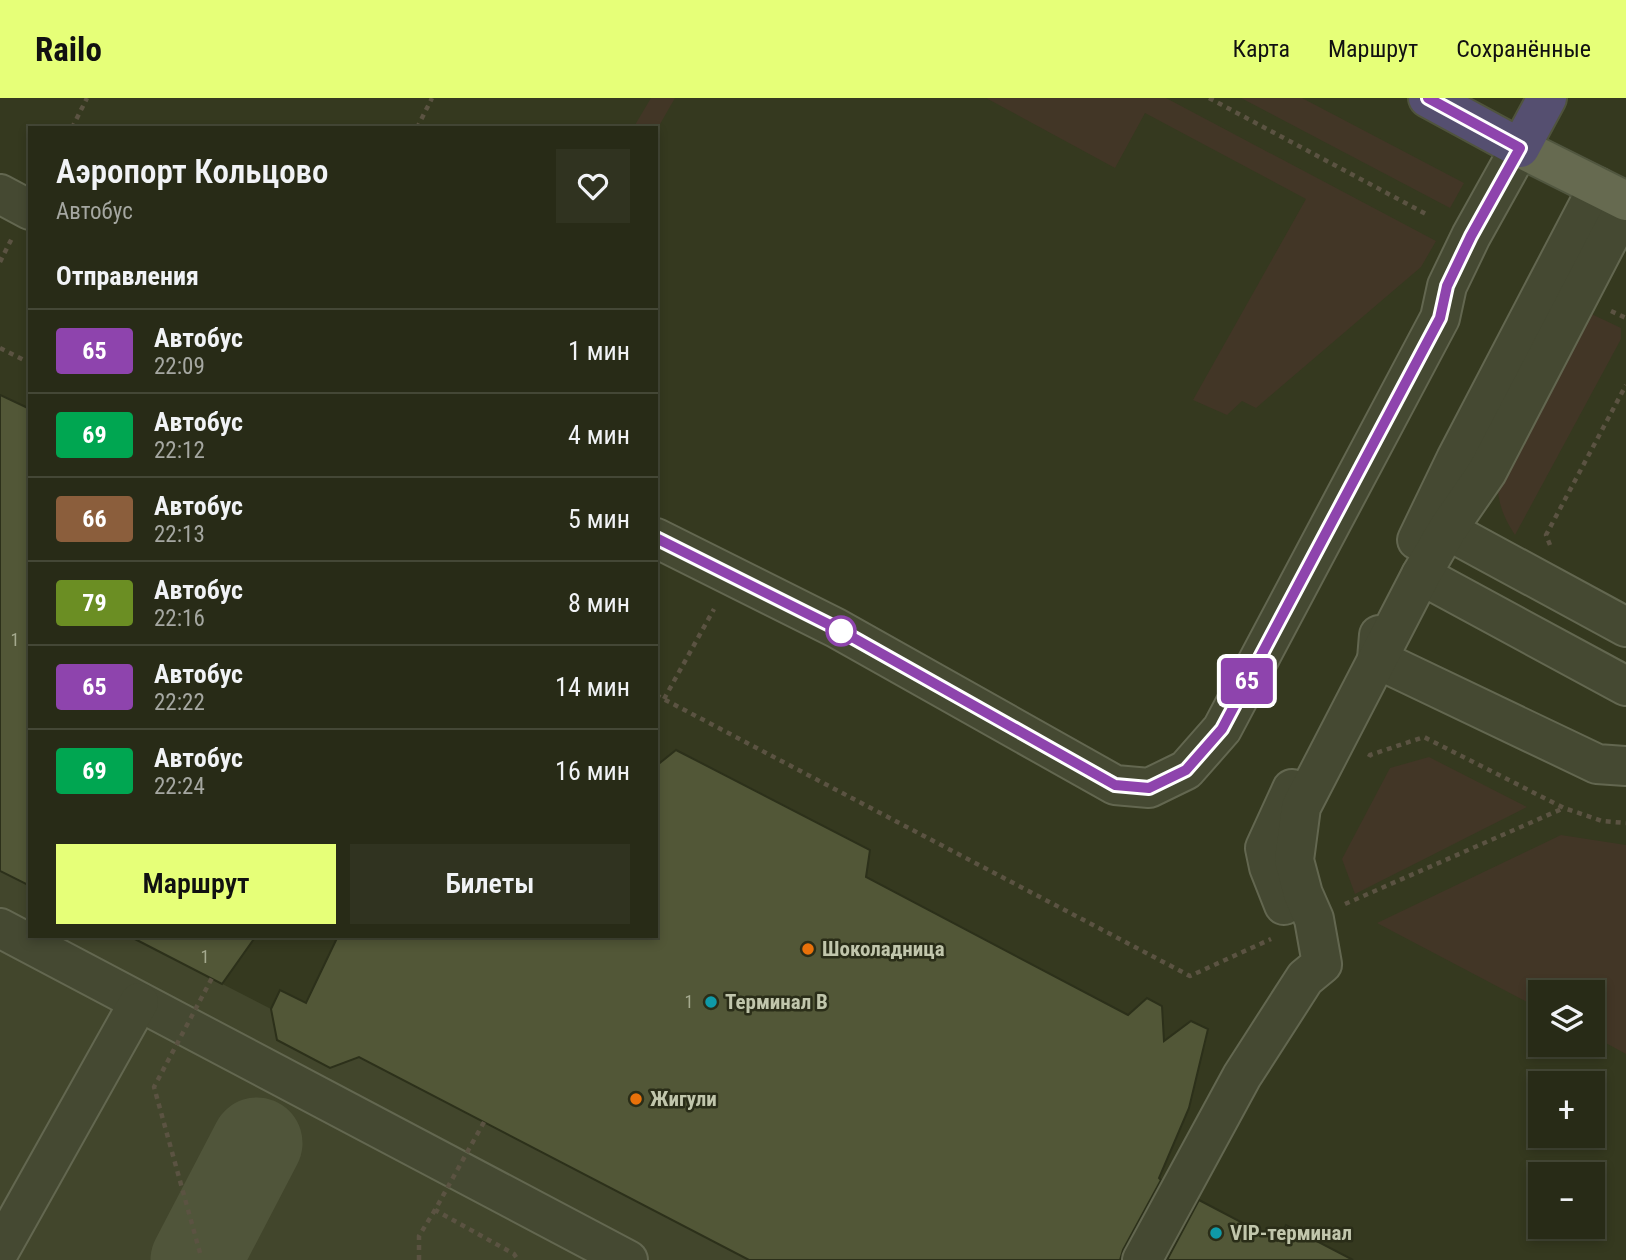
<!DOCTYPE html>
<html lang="ru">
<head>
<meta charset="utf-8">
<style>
	:root { --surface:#282b17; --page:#303320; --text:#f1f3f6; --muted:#a5a7a1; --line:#444736; --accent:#e6ff78 }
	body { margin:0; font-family:"Roboto Condensed",sans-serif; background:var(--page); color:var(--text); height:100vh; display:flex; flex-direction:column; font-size:26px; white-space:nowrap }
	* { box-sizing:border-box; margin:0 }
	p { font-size:23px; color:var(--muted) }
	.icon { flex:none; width:38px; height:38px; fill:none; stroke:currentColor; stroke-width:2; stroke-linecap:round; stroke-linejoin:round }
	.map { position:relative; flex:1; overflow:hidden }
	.sheet { position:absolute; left:28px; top:28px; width:630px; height:812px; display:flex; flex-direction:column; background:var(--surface); border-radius:0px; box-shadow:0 4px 10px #0003,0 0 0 2px var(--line) }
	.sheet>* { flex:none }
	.badge { padding:0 14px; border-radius:5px; font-size:24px; line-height:46px }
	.fabs { position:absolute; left:1528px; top:882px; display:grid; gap:14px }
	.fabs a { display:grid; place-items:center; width:77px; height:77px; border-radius:0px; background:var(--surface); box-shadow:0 4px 10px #0003,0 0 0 2px var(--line); font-size:35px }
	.map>.badge { position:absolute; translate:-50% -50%; box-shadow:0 0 0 4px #fff }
	h2 { padding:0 28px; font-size:26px; line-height:63px }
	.round { display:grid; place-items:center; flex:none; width:74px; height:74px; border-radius:0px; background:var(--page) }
	.overview { display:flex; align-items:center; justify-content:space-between; height:119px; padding:0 28px }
	h1 { font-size:33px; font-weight:600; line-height:52px }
	.action { display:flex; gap:14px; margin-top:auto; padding:14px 28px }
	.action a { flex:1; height:80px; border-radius:0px; background:var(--accent); color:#111; font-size:28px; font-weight:600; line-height:80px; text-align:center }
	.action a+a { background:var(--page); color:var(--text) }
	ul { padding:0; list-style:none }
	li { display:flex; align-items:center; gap:21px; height:84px; padding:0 28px; border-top:2px solid var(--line) }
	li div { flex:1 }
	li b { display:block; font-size:26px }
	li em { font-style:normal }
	li .badge { min-width:77px; font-weight:700; text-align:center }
	header { display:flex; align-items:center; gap:42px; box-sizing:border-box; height:98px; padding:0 35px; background:var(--accent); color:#111 }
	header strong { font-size:33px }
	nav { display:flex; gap:38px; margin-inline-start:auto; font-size:24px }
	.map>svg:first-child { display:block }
	.airport { fill:#42462c }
	.green { fill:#423626 }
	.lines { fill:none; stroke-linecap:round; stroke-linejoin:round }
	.taxiway { stroke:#50553a; stroke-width:91 }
	.building { fill:#525737; stroke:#2c301a; stroke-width:2 }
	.minor-casing { stroke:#636750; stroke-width:42 }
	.major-casing { stroke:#51563f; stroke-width:42 }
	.highway-casing { stroke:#50543d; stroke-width:42 }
	.path { stroke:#5b5342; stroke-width:4.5; stroke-dasharray:5 5; stroke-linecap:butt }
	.minor { stroke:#454932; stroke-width:38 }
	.major { stroke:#666a50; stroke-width:38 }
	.highway { stroke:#554f70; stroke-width:38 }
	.path-bridge { stroke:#5b5342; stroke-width:4.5; stroke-dasharray:5 5; stroke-linecap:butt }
	.line-casing { stroke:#fff; stroke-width:16 }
	.line { stroke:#8e44ad; stroke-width:10 }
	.stop-dot { fill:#fff; stroke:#8e44ad; stroke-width:3.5 }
	.food-dot { fill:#e8710a; stroke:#2a2d18; stroke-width:2.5 }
	.culture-dot { fill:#0f9aa8; stroke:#2a2d18; stroke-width:2.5 }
	.labels { text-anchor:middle; stroke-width:5; stroke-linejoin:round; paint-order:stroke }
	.number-label { font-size:18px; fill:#a5aa8f }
	.poi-label { font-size:21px; font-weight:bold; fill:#c1c6ac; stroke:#2a2d18; text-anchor:start }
</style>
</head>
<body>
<header>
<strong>Railo</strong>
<nav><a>Карта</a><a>Маршрут</a><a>Сохранённые</a></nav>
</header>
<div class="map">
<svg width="1626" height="1162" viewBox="0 0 1626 1162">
	<rect width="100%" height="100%" fill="#35391f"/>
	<path class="airport" d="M0,773l30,15v50h99l142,73 6,31 53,28 29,-11 390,203h-749z"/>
	<g class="green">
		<path d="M651,0h24l-19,33v-3h-15l-6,-3z"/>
		<path d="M986,0h180l270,143 -15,26 -165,141 -14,-7 -15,14 -34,-15 113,-201 -161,-86 -30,55z"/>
		<path d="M1241,0h61l162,85 -14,25z"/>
		<path d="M1583,212l38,18v11l-106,196c-15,-23 -18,-37 -18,-64z"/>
		<path d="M1429,659l98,50 -172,87 -13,-35 48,-91z"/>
		<path d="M1561,737l65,10v209l-33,-18 -1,-44h-52v17l-163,-86z"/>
	</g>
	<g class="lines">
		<path class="taxiway" d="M196,1162l61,-117"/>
	</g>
	<g class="building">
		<path d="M0,297l30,14v477l-30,-15z"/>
		<path d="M676,652l194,100 -4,27 262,138 19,-17 15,8 2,35 27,-20 17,8 -19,79 -30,70 2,2 -38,70 -3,10h-371l-390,-203 -29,11 -53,-28 -6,-31 9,-19 26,13 32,-67h318v-170z"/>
		<path d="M129,838h127l-34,48z"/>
		<path d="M1199,1102l78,41 9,-16 67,35h-186z"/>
	</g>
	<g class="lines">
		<g class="minor-casing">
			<g id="minor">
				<path d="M0,96l30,16"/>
				<path d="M1447,432l179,97"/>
				<path d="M656,440l180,90 279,157 34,3 37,-18 36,-41 218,-411 7,-32 24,-50 49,-88"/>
				<path d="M1417,442l39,-81 142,-272"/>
				<path d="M1421,477l205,111"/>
				<path d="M1379,537l-2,24 220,105 29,2"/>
				<path d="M1284,807l-15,-38 -4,-19 27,-59"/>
				<path d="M0,830l628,332"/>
				<path d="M0,1152l139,-248"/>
				<path d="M1142,1162l100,-184 63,-98 17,-14 -8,-45 -11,-25 -9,-34 7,-53 120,-232 26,-45 40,-58 139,-267"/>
			</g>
		</g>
		<g class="major-casing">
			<path id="major" d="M1520,50l106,53"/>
		</g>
		<g class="highway-casing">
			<path id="highway" d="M1428,0l92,50 27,-50"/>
		</g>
		<g class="path">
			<path d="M1209,0l217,116"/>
			<path d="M72,30l15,-30"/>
			<path d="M417,30l15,-30"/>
			<path d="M0,164l12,-24"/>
			<path d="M1611,213l15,7"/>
			<path d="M0,250l30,15"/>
			<path d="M1550,447l-4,-10 80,-150"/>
			<path d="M656,597l534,281 81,-37"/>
			<path d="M664,601l50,-90"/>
			<path d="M1369,659l1,-2 54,-18 140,71 38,13 24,2"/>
			<path d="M1345,806l219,-96"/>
			<path d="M419,1162v-24l16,-26"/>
		</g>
		<use href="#minor" class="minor"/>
		<use href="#major" class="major"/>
		<use href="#highway" class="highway"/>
		<g class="path-bridge">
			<path d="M484,1024l-49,88 79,44 4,6"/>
			<path d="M200,1155l-46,-166 58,-109"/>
		</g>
	</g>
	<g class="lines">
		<g class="line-casing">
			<path id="line" d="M656,440l180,90 279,157 34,3 37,-18 36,-41 218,-411 7,-32 24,-50 49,-88 -92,-50"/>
		</g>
		<use href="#line" class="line"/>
	</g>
	<circle class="stop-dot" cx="841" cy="533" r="14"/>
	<g class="food-dot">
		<circle cx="808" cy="851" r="7"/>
		<circle cx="636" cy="1001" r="7"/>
	</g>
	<g class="culture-dot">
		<circle cx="711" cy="904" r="7"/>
		<circle cx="1216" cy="1135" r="7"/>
	</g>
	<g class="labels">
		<g class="number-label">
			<text x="15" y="548">1</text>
			<text x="205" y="865">1</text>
			<text x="689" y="910">1</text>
		</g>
		<g class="poi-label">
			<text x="822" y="858">Шоколадница</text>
			<text x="725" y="911">Терминал B</text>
			<text x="650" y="1008">Жигули</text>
			<text x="1230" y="1142">VIP-терминал</text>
		</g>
	</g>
</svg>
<div class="fabs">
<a><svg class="icon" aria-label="layers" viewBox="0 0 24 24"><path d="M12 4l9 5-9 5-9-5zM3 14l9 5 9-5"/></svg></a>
<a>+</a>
<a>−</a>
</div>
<b class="badge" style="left:1247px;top:583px;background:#8e44ad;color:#fff">65</b>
<section class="sheet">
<div class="overview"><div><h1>Аэропорт Кольцово</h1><p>Автобус</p></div><a class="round"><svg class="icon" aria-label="heart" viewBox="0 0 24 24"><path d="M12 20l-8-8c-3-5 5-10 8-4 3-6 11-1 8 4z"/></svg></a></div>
<h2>Отправления</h2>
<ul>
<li><span class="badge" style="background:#8e44ad;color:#fff">65</span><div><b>Автобус</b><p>22:09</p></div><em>1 мин</em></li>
<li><span class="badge" style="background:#00a651;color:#fff">69</span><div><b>Автобус</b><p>22:12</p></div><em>4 мин</em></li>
<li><span class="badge" style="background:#8b5e3c;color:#fff">66</span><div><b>Автобус</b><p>22:13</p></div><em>5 мин</em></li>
<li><span class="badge" style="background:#6b8e23;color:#fff">79</span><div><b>Автобус</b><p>22:16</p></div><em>8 мин</em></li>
<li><span class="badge" style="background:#8e44ad;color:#fff">65</span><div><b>Автобус</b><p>22:22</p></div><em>14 мин</em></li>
<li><span class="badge" style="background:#00a651;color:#fff">69</span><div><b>Автобус</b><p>22:24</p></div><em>16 мин</em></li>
</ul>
<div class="action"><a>Маршрут</a><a>Билеты</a></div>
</section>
</div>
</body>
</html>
